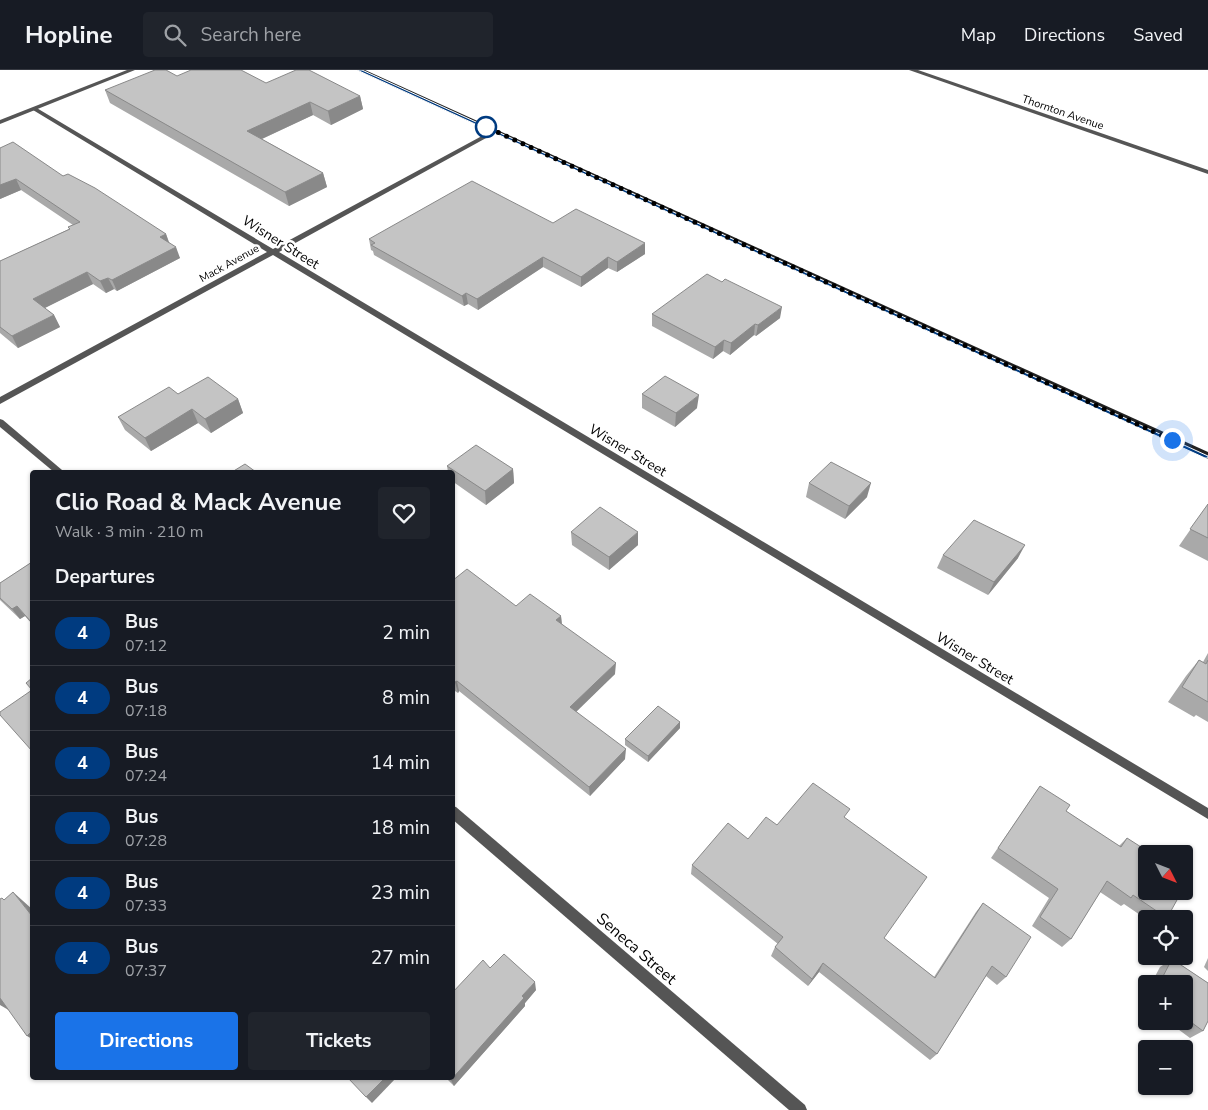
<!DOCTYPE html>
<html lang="en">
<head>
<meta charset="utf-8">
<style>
	:root { --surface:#171b24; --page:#20242c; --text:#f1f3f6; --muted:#9ea1a6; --line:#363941; --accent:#1a73e8 }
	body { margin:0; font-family:"Nunito Sans",sans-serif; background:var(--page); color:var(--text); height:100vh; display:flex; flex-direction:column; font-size:19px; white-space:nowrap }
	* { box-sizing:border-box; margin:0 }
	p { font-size:16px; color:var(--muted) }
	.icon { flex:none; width:28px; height:28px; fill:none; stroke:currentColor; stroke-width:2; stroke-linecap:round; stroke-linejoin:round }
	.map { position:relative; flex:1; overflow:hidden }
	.panel { position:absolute; left:30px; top:400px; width:425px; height:610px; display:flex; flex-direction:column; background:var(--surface); border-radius:5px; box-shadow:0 1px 4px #0004 }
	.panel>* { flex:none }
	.badge { padding:0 10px; border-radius:16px; font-size:18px; line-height:32px }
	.needle { width:32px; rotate:132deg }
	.tools { position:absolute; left:1138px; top:775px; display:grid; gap:10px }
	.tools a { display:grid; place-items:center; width:55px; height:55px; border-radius:5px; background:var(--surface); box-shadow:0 1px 4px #0004; font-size:25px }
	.you { position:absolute; width:25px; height:25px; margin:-12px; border:4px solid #fff; border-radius:50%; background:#1a73e8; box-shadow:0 0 0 8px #1a73e833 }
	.map>.badge { position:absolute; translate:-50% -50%; box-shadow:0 0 0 2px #fff }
	h2 { padding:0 25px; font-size:19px; line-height:45px }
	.round { display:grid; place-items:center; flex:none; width:52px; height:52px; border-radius:5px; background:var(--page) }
	.summary { display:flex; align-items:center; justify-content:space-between; height:85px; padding:0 25px }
	h1 { font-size:24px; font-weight:700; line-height:38px }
	.cta { display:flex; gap:10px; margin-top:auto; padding:10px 25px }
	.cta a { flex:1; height:58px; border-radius:5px; background:var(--accent); color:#fff; font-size:20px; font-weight:700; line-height:58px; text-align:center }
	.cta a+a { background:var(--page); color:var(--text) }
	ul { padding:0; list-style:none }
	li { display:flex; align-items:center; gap:15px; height:65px; padding:0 25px; border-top:1px solid var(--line) }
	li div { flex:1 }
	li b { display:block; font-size:19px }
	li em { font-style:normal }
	li .badge { min-width:55px; font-weight:700; text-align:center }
	header { display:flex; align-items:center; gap:30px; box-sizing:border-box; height:70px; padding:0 25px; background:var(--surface); border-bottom:1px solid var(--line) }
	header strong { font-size:24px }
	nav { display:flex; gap:28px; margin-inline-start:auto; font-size:18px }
	.search { width:350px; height:45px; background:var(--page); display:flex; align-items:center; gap:12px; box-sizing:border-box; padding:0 18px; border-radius:5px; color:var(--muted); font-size:19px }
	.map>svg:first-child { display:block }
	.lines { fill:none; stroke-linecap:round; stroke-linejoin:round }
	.minor { fill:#555; fill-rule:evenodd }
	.tertiary { fill:#555; fill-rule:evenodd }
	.secondary { fill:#222; fill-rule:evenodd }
	.wall { fill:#a9a9a9 }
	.shaded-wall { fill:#898989 }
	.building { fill:#c4c4c4; stroke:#898989 }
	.line { fill:#003b80; stroke:#fff }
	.walk { stroke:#000; stroke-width:5; stroke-dasharray:0 9 }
	.stop-dot { fill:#fff; stroke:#003b80; stroke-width:2.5 }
	.labels { text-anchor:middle; stroke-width:5; stroke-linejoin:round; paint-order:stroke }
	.far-street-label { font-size:11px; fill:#000; stroke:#fff }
	.street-label { font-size:14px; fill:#000; stroke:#fff }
	.near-street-label { font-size:16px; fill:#000; stroke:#fff }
</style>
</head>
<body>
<header>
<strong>Hopline</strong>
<div class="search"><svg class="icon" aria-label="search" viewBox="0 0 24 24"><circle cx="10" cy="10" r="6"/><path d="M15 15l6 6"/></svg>Search here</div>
<nav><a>Map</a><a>Directions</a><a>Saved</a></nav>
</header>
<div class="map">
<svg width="1208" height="1040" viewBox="0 0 1208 1040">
	<rect width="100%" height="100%" fill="#fff"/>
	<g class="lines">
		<g class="minor">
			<path d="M909,0h9l290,100v4z"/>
			<path d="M35,37l238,142 220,-119h4v2l-218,120 929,556v11l-935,-564 -273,149v-7l267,-145 -234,-142 -1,-1z"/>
			<path d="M0,349l3,1 59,50 1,2h-9l-54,-45z"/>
			<path d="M452,736l4,1 349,298 2,5h-18l-337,-291z"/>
		</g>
		<path class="tertiary" d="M127,0h8l-135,54v-4z"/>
		<path class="secondary" d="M357,0h8l843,382v7z"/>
	</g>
	<g class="wall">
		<path d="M177,6l89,7 94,13 3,13 -32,16 -18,-10 -51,24 61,34 4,14 -38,19 -179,-103 -5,-13z"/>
		<path d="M0,78l63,28 103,58 3,8 11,16 -63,33 -3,-2 -8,4 -13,-9 -49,24 10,7 6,12 -42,21 -18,-15v-72l69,-32 -1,-2 5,-2 -52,-35 -21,9z"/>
		<path d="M553,153l92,31 -28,18 -9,-4 -27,19 -38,-20 -65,43 -10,-6 -4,2 -90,-51 -1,-4 -2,-1 -2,-11z"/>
		<path d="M722,212l58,36 -24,18 -2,-1 -24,20 -7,-4 -10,8 -61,-33v-12z"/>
		<path d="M178,324l60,5 5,14 -32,20 -13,-10 -47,28 -26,-21 -7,-13z"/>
		<path d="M642,324l55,14 -22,19 -33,-19z"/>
		<path d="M447,396l66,3 1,14 -28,22 -34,-24v-9h-4z"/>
		<path d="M809,413l58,14 -22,22 -39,-22z"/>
		<path d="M1208,434v57l-29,-15z"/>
		<path d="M571,462l67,13 -29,25 -37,-25z"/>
		<path d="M943,485l75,3 -30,37 -51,-27z"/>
		<path d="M32,492v62l-7,-8 -5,3 -20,-19v-17z"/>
		<path d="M452,511l64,25 45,10 1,8 53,50 -39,37 49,48 -35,37 -131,-105 -1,2 -6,-4z"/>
		<path d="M1208,583v69l-12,-7 -2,2 -26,-15 18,-26 13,-16 4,2z"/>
		<path d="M680,652v6l-32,34 -23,-17v-6z"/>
		<path d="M1040,716l26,25 53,35 8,-8 40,80 -1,1h-20l-22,-15 -3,2 -21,-14 -29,47 -9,8 -30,-21 17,-28 -58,-40z"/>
		<path d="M846,748l38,121 50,38 42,-65 7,-9 23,74 -9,8 -11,-9 -49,78 -7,6 -111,-88 -11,14 -37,-30 4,-9 3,-3 -87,-70 1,-9 85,-40z"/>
		<path d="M1208,888v13l-4,-4z"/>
		<path d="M1172,889l36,24v38l-5,10 -13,7 -23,-17h17v-37h-33l9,-17z"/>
		<path d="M490,898l46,22 -11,13v3l-71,80 -8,-8h6z"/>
		<path d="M1146,924v13l-5,-4z"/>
	</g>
	<g class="shaded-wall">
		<path d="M360,26l3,13 -32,16 -3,-14z"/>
		<path d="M310,32l3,13 -62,29 -4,-13z"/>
		<path d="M323,103l4,14 -38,19 -4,-14z"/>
		<path d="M16,109l5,11 -21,9v-14z"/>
		<path d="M166,164l4,12 -10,-9z"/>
		<path d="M645,173v11l-28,18v-10z"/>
		<path d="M176,177l4,11 -63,33 -5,-11z"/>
		<path d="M543,187v10l-65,43 -1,-11z"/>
		<path d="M608,187v11l-27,19v-10z"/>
		<path d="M87,202l6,12 -54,27 -6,-12z"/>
		<path d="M108,208l6,11 -8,4 -6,-12z"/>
		<path d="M466,223l2,11 -4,2 -2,-10z"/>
		<path d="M782,237l-2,11 -24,18 2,-11z"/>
		<path d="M54,245l6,12 -42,21 -6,-12z"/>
		<path d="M755,254l-1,11 -24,20 1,-12z"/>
		<path d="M724,270l-1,11 -10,8 2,-12z"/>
		<path d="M699,325l-2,13 -22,19 1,-14z"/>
		<path d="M238,329l5,14 -32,20 -6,-14z"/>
		<path d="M192,339l6,14 -47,28 -6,-13z"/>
		<path d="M513,399l1,14 -28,22 -1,-14z"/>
		<path d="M871,413l-4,14 -22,22 4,-13z"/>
		<path d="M638,462v13l-29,25v-13z"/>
		<path d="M1025,475l-7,13 -30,37 6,-13z"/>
		<path d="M17,536l8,10 -5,3 -8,-10z"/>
		<path d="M561,546l1,11 -6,-7z"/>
		<path d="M616,593l-1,11 -44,43 -1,-10z"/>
		<path d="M457,611l2,10 -1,2 -3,-11z"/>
		<path d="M680,652v6l-32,34v-6z"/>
		<path d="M626,679l-1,10 -35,37 -1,-9z"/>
		<path d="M13,822l19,17v7z"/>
		<path d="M823,893l-4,9 -11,14 4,-7z"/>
		<path d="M535,912l1,8 -11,13v3l-71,80 -3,-6 71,-84z"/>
		<path d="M0,927l12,15 -12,-7z"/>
		<path d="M32,961v8l-5,-3z"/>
		<path d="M385,1008h11l-24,25 -6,-6z"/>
	</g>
	<g class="building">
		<path d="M155,0h11l11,6 14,-6h50l25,13 30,-13h13l51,26 -32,15 -18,-9 -63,29 76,42 -38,19 -180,-102z"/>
		<path d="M13,72l50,34 5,-2 27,14 71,46 -6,3 16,10 -64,33 -4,-2 -8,3 -13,-9 -54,27 21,16 -42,21 -12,-9v-66l70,-32 -2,-2 12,-5 -64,-43 -16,6v-37z"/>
		<path d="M472,111l81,42 23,-14 69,34 -28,19 -9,-5 -27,20 -38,-20 -66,42 -11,-6 -4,3 -91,-51 4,-2 -6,-4z"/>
		<path d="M707,204l15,8 3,-3 57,28 -24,18 -3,-1 -24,19 -7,-3 -9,7 -63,-33z"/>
		<path d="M665,306l34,19 -23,18 -34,-19z"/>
		<path d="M208,307l30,22 -33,20 -13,-10 -47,29 -27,-21 51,-30 9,7z"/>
		<path d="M476,375l37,24 -28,22 -38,-25z"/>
		<path d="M831,392l40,21 -22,23 -40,-23z"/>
		<path d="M245,394l11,8h-24z"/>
		<path d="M1208,434v34l-18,-9z"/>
		<path d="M600,437l38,25 -29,25 -38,-25z"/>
		<path d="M974,450l51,25 -31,37 -51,-27z"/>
		<path d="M32,492v61l-15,-17 -5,3 -12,-11v-15z"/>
		<path d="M467,499l49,37 14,-12 31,22 -5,4 60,43 -46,44 56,42 -37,38 -132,-106 -2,1 -3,-2v-99z"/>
		<path d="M1199,590l7,4 2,-4v42l-26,-15z"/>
		<path d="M32,608v12l-6,-7z"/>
		<path d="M32,620v61l-32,-36v-3z"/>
		<path d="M658,636l22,16 -32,34 -23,-17z"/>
		<path d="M813,713l37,26 -6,8 83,60 -43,61 51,40 48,-75 48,34 -25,40 -14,-11 -55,88 -114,-91 -11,16 -37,-32 8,-10 -91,-72 36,-42 20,16 18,-22 11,8z"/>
		<path d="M1040,716l30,19 -4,6 55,36 6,-9 25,16h-6v37h36l-15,27 -34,-23 -2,3 -24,-17 -36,58 -31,-22 18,-28 -60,-41z"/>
		<path d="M1184,805l5,3 -5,10z"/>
		<path d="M13,822l19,24v115l-5,5 -27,-38v-99l2,-1 2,2z"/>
		<path d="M504,884l31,28 -13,14 2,2 -73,82 -2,-2h3v-85l31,-33 7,8z"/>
		<path d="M1172,889l36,24v38l-5,10 -19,-14v-33h-25z"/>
		<path d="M348,1008h37l-19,19z"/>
	</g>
	<path class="line" d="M357,0h5l846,386v2h-3z"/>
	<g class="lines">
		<path class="walk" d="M486,57l-2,-1 688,314"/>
	</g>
	<circle class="stop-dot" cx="486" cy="57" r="10"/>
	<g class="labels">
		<g class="far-street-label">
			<text transform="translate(1063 42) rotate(19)" y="4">Thornton Avenue</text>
			<text transform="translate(229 193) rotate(-29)" y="4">Mack Avenue</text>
		</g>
		<g class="street-label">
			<text transform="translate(281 172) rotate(32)" y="5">Wisner Street</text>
			<text transform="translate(628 380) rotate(31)" y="5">Wisner Street</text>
			<text transform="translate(975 588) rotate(31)" y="5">Wisner Street</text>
		</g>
		<g class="near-street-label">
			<text transform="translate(637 878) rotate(41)" y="6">Seneca Street</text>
		</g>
	</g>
</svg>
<div class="tools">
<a><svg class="needle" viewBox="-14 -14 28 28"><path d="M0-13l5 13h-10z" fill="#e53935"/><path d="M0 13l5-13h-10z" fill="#9ea1a6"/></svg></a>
<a><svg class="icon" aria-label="locate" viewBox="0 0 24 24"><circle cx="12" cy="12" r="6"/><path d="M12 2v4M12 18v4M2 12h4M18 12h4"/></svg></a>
<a>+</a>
<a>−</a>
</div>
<div class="you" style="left:1172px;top:370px"></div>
<section class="panel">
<div class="summary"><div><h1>Clio Road &amp; Mack Avenue</h1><p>Walk · 3 min · 210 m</p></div><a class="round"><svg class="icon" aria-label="heart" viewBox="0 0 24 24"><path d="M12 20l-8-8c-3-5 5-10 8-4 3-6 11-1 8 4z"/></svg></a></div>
<h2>Departures</h2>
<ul>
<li><span class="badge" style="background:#003b80;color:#fff">4</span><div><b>Bus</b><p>07:12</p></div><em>2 min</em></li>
<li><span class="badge" style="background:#003b80;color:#fff">4</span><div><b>Bus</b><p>07:18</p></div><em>8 min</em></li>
<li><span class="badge" style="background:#003b80;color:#fff">4</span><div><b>Bus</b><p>07:24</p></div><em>14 min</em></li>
<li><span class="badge" style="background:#003b80;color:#fff">4</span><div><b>Bus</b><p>07:28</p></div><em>18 min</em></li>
<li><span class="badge" style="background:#003b80;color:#fff">4</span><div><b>Bus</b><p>07:33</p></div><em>23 min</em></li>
<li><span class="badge" style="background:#003b80;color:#fff">4</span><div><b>Bus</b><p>07:37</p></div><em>27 min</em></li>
</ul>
<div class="cta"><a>Directions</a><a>Tickets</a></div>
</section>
</div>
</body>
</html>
